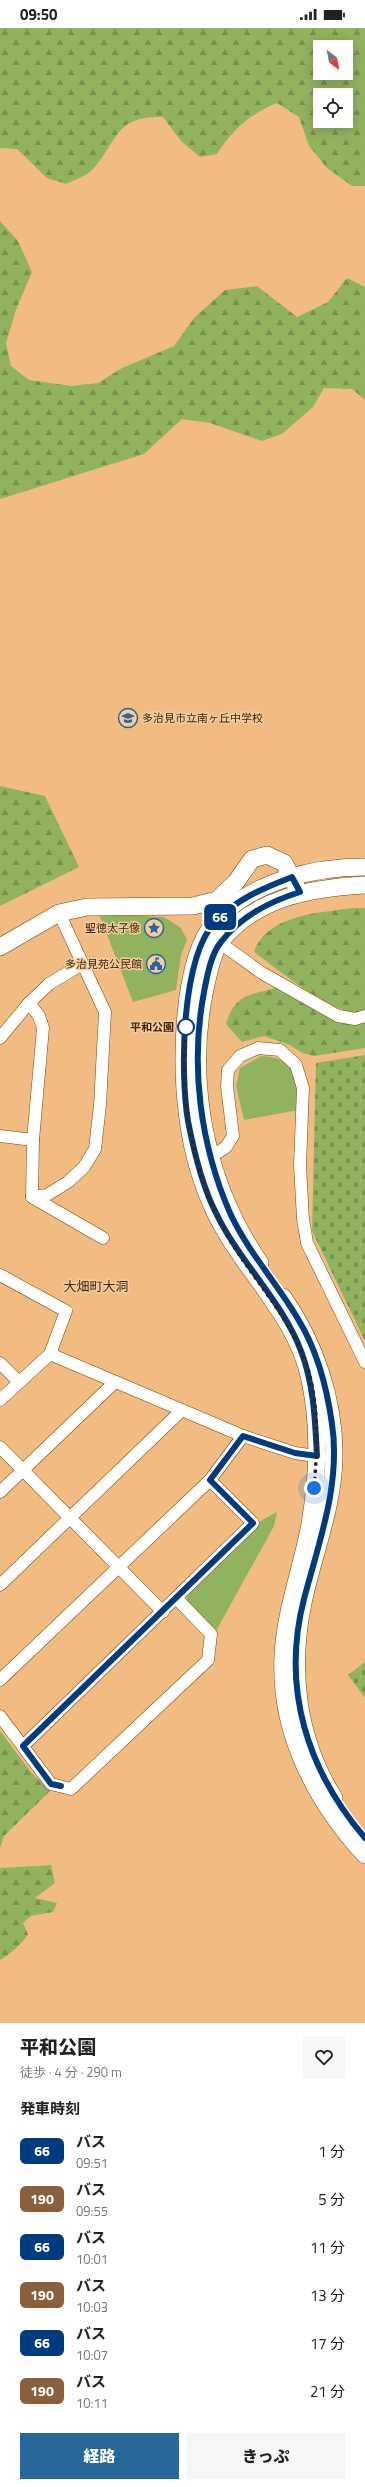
<!DOCTYPE html>
<html lang="ja">
<head>
<meta charset="utf-8">
<style>
	:root { --surface:#fff; --page:#f6f6f6; --text:#202124; --muted:#757577; --accent:#26679c }
	body { margin:0; font-family:"Titillium Web","Noto Sans JP",sans-serif; background:var(--page); color:var(--text); height:100vh; display:flex; flex-direction:column; font-size:15px; white-space:nowrap }
	* { box-sizing:border-box; margin:0 }
	p { font-size:13px; color:var(--muted) }
	.icon { flex:none; width:22px; height:22px; fill:none; stroke:currentColor; stroke-width:2; stroke-linecap:round; stroke-linejoin:round }
	.map { position:relative; height:1995px; overflow:hidden }
	.sheet { display:flex; flex-direction:column; background:var(--surface); flex:1 }
	.sheet>* { flex:none }
	.badge { padding:0 8px; border-radius:6px; font-size:14px; line-height:26px }
	.needle { width:26px; rotate:148deg }
	.fabs { position:absolute; left:313px; top:12px; display:grid; gap:8px }
	.fabs a { display:grid; place-items:center; width:40px; height:40px; border-radius:0px; background:var(--surface); box-shadow:0 2px 10px #0003; font-size:20px }
	.you { position:absolute; width:20px; height:20px; margin:-10px; border:3px solid #fff; border-radius:50%; background:#1a73e8; box-shadow:0 0 0 6px #1a73e833 }
	.map>.badge { position:absolute; translate:-50% -50%; box-shadow:0 0 0 2px #fff }
	h2 { padding:0 20px; font-size:15px; line-height:36px }
	.round { display:grid; place-items:center; flex:none; width:42px; height:42px; border-radius:0px; background:var(--page) }
	.headline { display:flex; align-items:center; justify-content:space-between; height:68px; padding:0 20px }
	h1 { font-size:19px; font-weight:800; line-height:30px }
	.button { display:flex; gap:8px; margin-top:auto; padding:8px 20px }
	.button a { flex:1; height:46px; border-radius:0px; background:var(--accent); color:#fff; font-size:16px; font-weight:800; line-height:46px; text-align:center }
	.button a+a { background:var(--page); color:var(--text) }
	ul { padding:0; list-style:none }
	li { display:flex; align-items:center; gap:12px; height:48px; padding:0 20px }
	li div { flex:1 }
	li b { display:block; font-size:15px }
	li em { font-style:normal }
	li .badge { min-width:44px; font-weight:700; text-align:center }
	.status { display:flex; justify-content:space-between; align-items:center; height:28px; padding:0 20px; background:var(--surface); direction:ltr }
	.status svg { height:11px; fill:currentColor }
	.map>svg:first-child { display:block }
	.forest { fill:url(#forest-firs); fill-rule:evenodd }
	.cemetery { fill:url(#cemetery-stones) }
	.park { fill:#91b360 }
	.lines { fill:none; stroke-linecap:round; stroke-linejoin:round }
	.street-casing { stroke:#774701; stroke-width:13 }
	.secondary-casing { stroke:#774701; stroke-width:18 }
	.street { stroke:#fff; stroke-width:12 }
	.secondary { stroke:#fff; stroke-width:17 }
	.line-casing { stroke:#fff; stroke-width:9 }
	.line { stroke:#003b80; stroke-width:6 }
	.walk { stroke:#3a250c; stroke-width:4; stroke-dasharray:0 7.2 }
	.stop-dot { fill:#fff; stroke:#003b80; stroke-width:2 }
	.labels { text-anchor:middle; stroke-width:3; stroke-linejoin:round; paint-order:stroke }
	.poi-label { font-size:11px; fill:#3a250c; stroke:#f7cb9d; text-anchor:end }
	.stop-label { font-size:11px; font-weight:bold; fill:#3a250c; stroke:#f7cb9d; text-anchor:end }
	.quarter-label { font-size:13px; fill:#3a250c; stroke:#f7cb9d }
</style>
</head>
<body>
<div class="status"><b>09:50</b><svg viewBox="0 0 49 12"><path d="M0 12V9h3v3zM5 12V6h3v6zM10 12V3h3v9zM15 12V0h3v12zM26 1h20v11H26zM47 4h2v5h-2z"/></svg></div>
<div class="map">
<svg width="365" height="1995" viewBox="0 0 365 1995">
	<defs>
		<pattern id="forest-firs" width="22" height="20" patternUnits="userSpaceOnUse"><rect width="22" height="20" fill="#91b360"/><path d="M5 1l3.5 6h-7zM16 11l3.5 6h-7z" fill="#77914e"/></pattern>
		<pattern id="cemetery-stones" width="16" height="16" patternUnits="userSpaceOnUse"><rect width="16" height="16" fill="#91b360"/><path d="M2 7V4a2 2 0 0 1 4 0v3zM10 15v-3a2 2 0 0 1 4 0v3z" fill="#77914e"/></pattern>
	</defs>
	<rect width="100%" height="100%" fill="#f2bb81"/>
	<g class="forest">
		<path d="M0,0h365v158h-13l-25,-18 -18,-22 -10,-29 -22,-14c-28,12 -43,25 -60,51l-17,3 -19,-16 -18,-24c-49,-1 -44,23 -70,52 -6,7 -19,11 -27,15l-19,-6 -30,-29 -17,-1zM320,19h26v26h-26zM320,67h26v26h-26z"/>
		<path d="M0,193l18,20 14,31 -16,38 -10,33 5,23 18,14 42,6 27,-3 24,-15 52,-22 20,-28 31,-28 32,-4 40,31 31,-15 19,-24 18,9v113l-13,-11 -28,-1 -11,19 -31,27 -20,7 -52,-18 -28,-4 -38,35 -144,45z"/>
		<path d="M0,758l45,10 34,71 -79,39z"/>
		<path d="M353,880h12v103c-25,11 -90,-44 -111,-59 14,-38 65,-39 99,-44z"/>
		<path d="M276,960l15,8 74,25v27l-51,8 -12,-3 -12,-8 -26,-9 -22,6 -16,-18c9,-30 23,-29 50,-36z"/>
		<path d="M0,1703l31,41 19,19 -46,45 -4,12z"/>
		<path d="M51,1837l4,18 -20,15 22,5 -4,9 -22,4 -8,7 5,11c-3,7 -21,23 -28,26v-92z"/>
	</g>
	<g class="cemetery">
		<path d="M365,1027v286l-53,-110 4,-168z"/>
		<path d="M365,1634v36l-17,-23z"/>
	</g>
	<g class="park">
		<path d="M99,886l65,3 17,11 6,12 -6,15 -5,35 -43,12z"/>
		<path d="M261,1028c36,2 39,22 37,54l-54,10 -8,-34 4,-18z"/>
		<path d="M277,1484l-3,14 -58,105 -29,-28v-9l75,-74z"/>
	</g>
	<g class="lines">
		<g class="street-casing">
			<g id="street">
				<path d="M220,915l42,30 76,43 17,3 10,-3"/>
				<path d="M29,975l10,13 4,12 -10,112 -1,57 71,41"/>
				<path d="M0,1010l29,-35 20,-19 33,-20"/>
				<path d="M0,1108l33,4"/>
				<path d="M211,1129l15,-10 7,-11 -6,-50 1,-16 12,-14 18,-8 22,2 16,15 7,23 -3,77 3,54 4,24 58,119"/>
				<path d="M32,1169l15,-2 21,-13 16,-15 11,-18 5,-44 5,-93 -46,-99"/>
				<path d="M0,1247l66,36 -16,43 -50,46"/>
				<path d="M50,1326l193,82 52,17 28,4"/>
				<path d="M0,1335l19,19"/>
				<path d="M0,1419l163,165"/>
				<path d="M0,1464l115,-110"/>
				<path d="M0,1557l182,-175"/>
				<path d="M0,1652l210,-200 33,-44"/>
				<path d="M0,1688l51,68 20,5 137,-129 3,-26 -34,-35"/>
				<path d="M23,1718l230,-223 -43,-43"/>
			</g>
		</g>
		<g class="secondary-casing">
			<g id="secondary">
				<path d="M365,839c-52,0 -113,14 -149,54 -36,39 -35,147 -28,198 4,31 14,66 28,95 27,56 82,103 94,166 10,47 8,97 0,144 -8,44 -25,87 -27,132 -4,75 32,145 82,199"/>
				<path d="M0,919l59,-34 28,-6 106,-1 24,-6 19,-18 16,-23 15,-4 17,8 12,23"/>
				<path d="M260,1235c-53,-77 -74,-176 -56,-269 3,-14 8,-41 16,-52 36,-45 91,-54 145,-57"/>
				<path d="M283,1269c32,46 52,104 51,161 -1,50 -21,97 -31,145 -14,67 -6,136 31,195"/>
			</g>
		</g>
		<use href="#street" class="street"/>
		<use href="#secondary" class="secondary"/>
	</g>
	<g class="lines">
		<g class="line-casing">
			<path id="line" d="M61,1758l-10,-2 -28,-38 230,-223 -43,-43 33,-44 52,17 22,3c-2,-36 -3,-71 -16,-105 -18,-49 -62,-90 -85,-138 -14,-27 -22,-61 -28,-92 -8,-48 -7,-162 27,-199 21,-23 49,-34 77,-45l8,15c-29,9 -60,25 -79,50 -10,12 -14,34 -17,50 -14,73 -4,152 26,221 18,39 47,70 68,106 19,31 29,69 34,105 9,59 -13,118 -28,175 -23,89 3,171 61,239"/>
		</g>
		<use href="#line" class="line"/>
		<path class="walk" d="M186,999c-7,74 7,154 47,218 27,43 64,81 77,132 9,35 7,76 4,111"/>
	</g>
	<defs>
		<g id="school-ring" transform="scale(1)"><circle r="9.5" fill="#f7cb9d" stroke="#26679c" stroke-width="1.5"/><path d="M0-5L7-2L0 1L-7-2ZM-4 1L0 2.5L4 1V4Q0 6-4 4Z" fill="#26679c"/></g>
		<g id="sight-ring" transform="scale(1)"><circle r="9.5" fill="#f7cb9d" stroke="#26679c" stroke-width="1.5"/><path d="M0-6L1.8-2.2L6-1.7L2.9 1.2L3.7 5.4L0 3.3L-3.7 5.4L-2.9 1.2L-6-1.7L-1.8-2.2Z" fill="#26679c"/></g>
		<g id="civic-ring" transform="scale(1)"><circle r="9.5" fill="#f7cb9d" stroke="#26679c" stroke-width="1.5"/><path d="M-.6-6.5H3V-4.5H.6V-3L4-1V1h2V6H-6V1h2V-1L-.6-3ZM-1.2 2.5V6h2.4V2.5Z" fill="#26679c"/></g>
	</defs>
	<g fill-rule="evenodd">
		<use href="#school-ring" x="128" y="690"/>
		<use href="#sight-ring" x="154" y="900"/>
		<use href="#civic-ring" x="156" y="936"/>
	</g>
	<circle class="stop-dot" cx="186" cy="999" r="8"/>
	<g class="labels">
		<g class="poi-label">
			<text x="142" y="694" text-anchor="start">多治見市立南ヶ丘中学校</text>
			<text x="140" y="904">聖徳太子像</text>
			<text x="142" y="940">多治見苑公民館</text>
		</g>
		<g class="stop-label">
			<text x="174" y="1003">平和公園</text>
		</g>
		<g class="quarter-label">
			<text x="96" y="1263">大畑町大洞</text>
		</g>
	</g>
</svg>
<div class="fabs">
<a><svg class="needle" viewBox="-14 -14 28 28"><path d="M0-13l5 13h-10z" fill="#e53935"/><path d="M0 13l5-13h-10z" fill="#757577"/></svg></a>
<a><svg class="icon" aria-label="locate" viewBox="0 0 24 24"><circle cx="12" cy="12" r="6"/><path d="M12 2v4M12 18v4M2 12h4M18 12h4"/></svg></a>
</div>
<div class="you" style="left:314px;top:1460px"></div>
<b class="badge" style="left:220px;top:889px;background:#003b80;color:#fff">66</b>
</div>
<section class="sheet">
<div class="headline"><div><h1>平和公園</h1><p>徒歩 · 4 分 · 290 m</p></div><a class="round"><svg class="icon" aria-label="heart" viewBox="0 0 24 24"><path d="M12 20l-8-8c-3-5 5-10 8-4 3-6 11-1 8 4z"/></svg></a></div>
<h2>発車時刻</h2>
<ul>
<li><span class="badge" style="background:#003b80;color:#fff">66</span><div><b>バス</b><p>09:51</p></div><em>1 分</em></li>
<li><span class="badge" style="background:#8b5e3c;color:#fff">190</span><div><b>バス</b><p>09:55</p></div><em>5 分</em></li>
<li><span class="badge" style="background:#003b80;color:#fff">66</span><div><b>バス</b><p>10:01</p></div><em>11 分</em></li>
<li><span class="badge" style="background:#8b5e3c;color:#fff">190</span><div><b>バス</b><p>10:03</p></div><em>13 分</em></li>
<li><span class="badge" style="background:#003b80;color:#fff">66</span><div><b>バス</b><p>10:07</p></div><em>17 分</em></li>
<li><span class="badge" style="background:#8b5e3c;color:#fff">190</span><div><b>バス</b><p>10:11</p></div><em>21 分</em></li>
</ul>
<div class="button"><a>経路</a><a>きっぷ</a></div>
</section>
</body>
</html>
